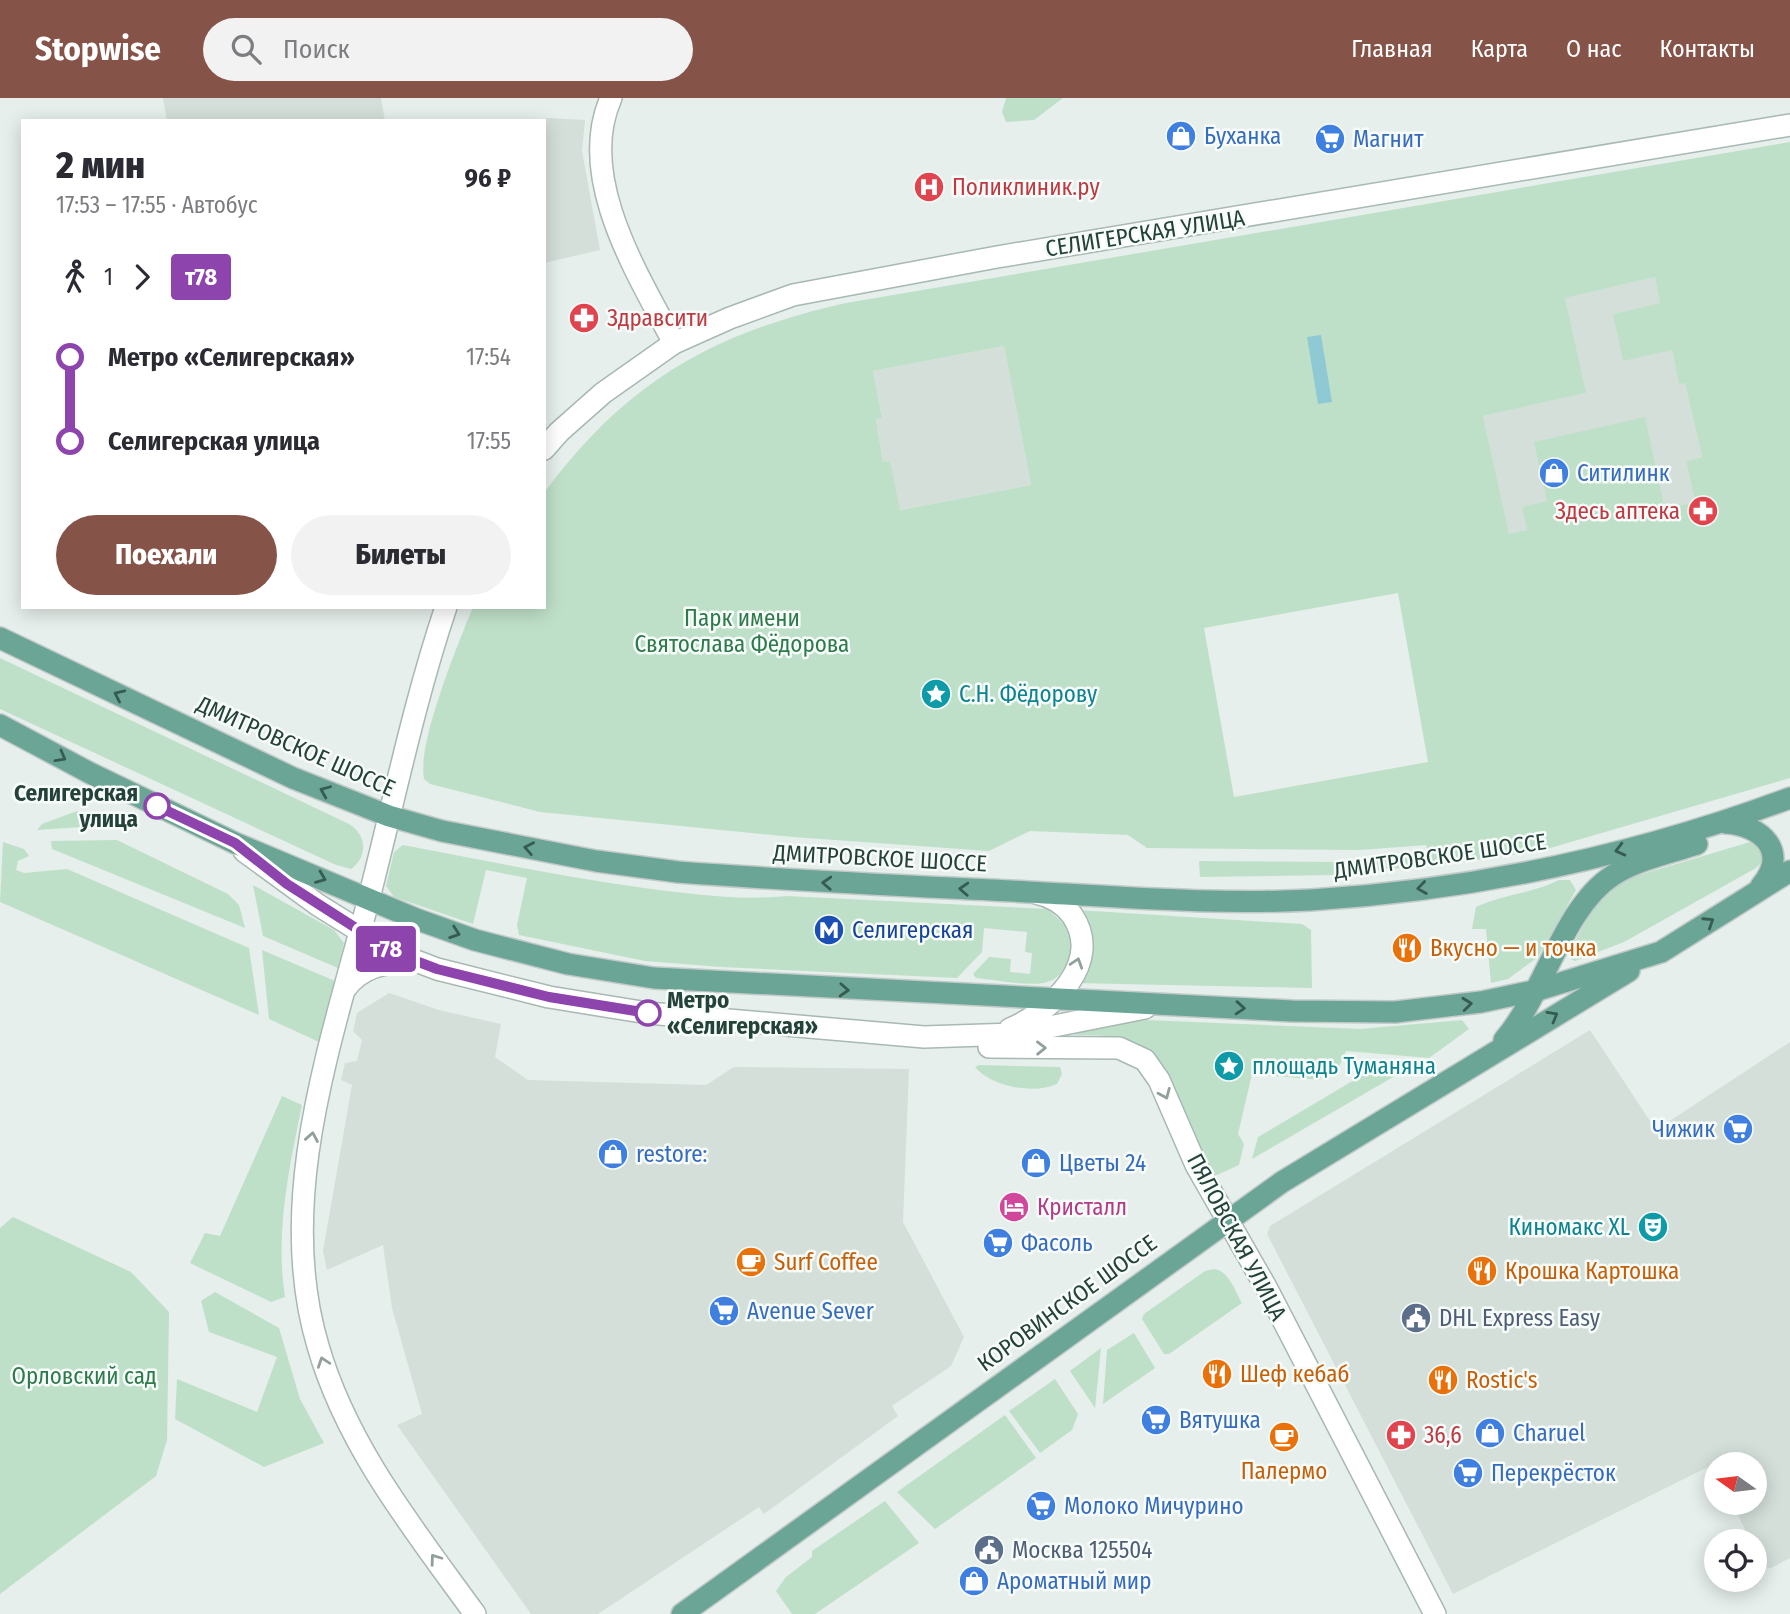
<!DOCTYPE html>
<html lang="ru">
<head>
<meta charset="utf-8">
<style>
	:root { --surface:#fff; --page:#f2f2f3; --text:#2b2b33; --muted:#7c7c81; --accent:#855347 }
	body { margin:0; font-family:"Fira Sans Condensed",sans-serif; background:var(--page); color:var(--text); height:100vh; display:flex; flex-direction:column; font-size:26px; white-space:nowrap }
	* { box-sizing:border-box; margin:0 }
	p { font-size:23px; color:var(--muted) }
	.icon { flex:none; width:38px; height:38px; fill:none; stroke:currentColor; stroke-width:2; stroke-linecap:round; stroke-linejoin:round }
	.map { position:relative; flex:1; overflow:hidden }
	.side { position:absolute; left:21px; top:21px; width:525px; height:490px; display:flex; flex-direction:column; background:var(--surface); border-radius:0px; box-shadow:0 4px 18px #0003 }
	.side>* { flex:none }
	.badge { padding:0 14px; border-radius:5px; font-size:24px; line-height:46px }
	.needle { width:46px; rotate:284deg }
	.buttons { position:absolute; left:1704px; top:1354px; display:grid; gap:14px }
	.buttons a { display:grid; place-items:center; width:63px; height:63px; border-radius:50%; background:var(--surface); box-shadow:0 4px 18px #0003; font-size:35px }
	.map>.badge { position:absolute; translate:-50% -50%; box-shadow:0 0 0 4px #fff }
	.legs { display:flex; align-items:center; gap:10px; height:77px; padding:0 35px; font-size:23px }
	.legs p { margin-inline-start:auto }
	.overview { display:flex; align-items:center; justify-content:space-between; height:119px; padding:0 35px }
	h1 { font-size:38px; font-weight:800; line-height:52px }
	.cta { display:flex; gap:14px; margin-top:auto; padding:14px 35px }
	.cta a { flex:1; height:80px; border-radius:42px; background:var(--accent); color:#fff; font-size:28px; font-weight:800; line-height:80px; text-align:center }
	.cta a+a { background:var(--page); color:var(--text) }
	ul { padding:0 35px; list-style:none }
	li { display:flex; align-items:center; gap:24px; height:84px; font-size:26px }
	li i { display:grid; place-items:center; width:10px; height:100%; margin:0 9px; background:currentColor }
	li i::after { content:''; width:18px; height:18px; margin:-9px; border:5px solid; border-radius:50%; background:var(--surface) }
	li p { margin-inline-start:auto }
	li:first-child i { background:linear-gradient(#0000 50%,currentColor 0) }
	li:last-child i { background:linear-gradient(currentColor 50%,#0000 0) }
	header { display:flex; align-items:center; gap:42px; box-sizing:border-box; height:98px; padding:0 35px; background:var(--accent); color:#fff }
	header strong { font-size:33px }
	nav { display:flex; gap:38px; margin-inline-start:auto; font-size:24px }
	.search { width:490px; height:63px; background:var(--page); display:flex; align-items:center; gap:18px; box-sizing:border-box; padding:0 24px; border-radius:38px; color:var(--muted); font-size:26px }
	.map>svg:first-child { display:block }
	.built { fill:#d4dfda }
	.green { fill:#bfe0c8; fill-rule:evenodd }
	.water { fill:#8ec9d4 }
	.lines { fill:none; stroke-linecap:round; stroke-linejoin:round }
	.minor-casing { stroke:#a8b8b2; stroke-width:24 }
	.major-casing { stroke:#c2cac8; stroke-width:24 }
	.minor { stroke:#fff; stroke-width:21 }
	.major { stroke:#6aa596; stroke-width:21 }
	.oneway { stroke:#365b51 }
	.oneway2 { stroke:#92a09c }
	.line-1-casing { stroke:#fff; stroke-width:16 }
	.line-1 { stroke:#8e44ad; stroke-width:10 }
	.stop-1-dot { fill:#fff; stroke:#8e44ad; stroke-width:3.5 }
	.labels { text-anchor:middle; stroke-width:5; stroke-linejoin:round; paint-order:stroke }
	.shop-label { font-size:23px; fill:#366cbe; stroke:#f7fbf9; text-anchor:start }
	.health-label { font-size:23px; fill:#be3a42; stroke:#f7fbf9; text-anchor:start }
	.street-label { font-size:23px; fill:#24423a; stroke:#f7fbf9 }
	.park-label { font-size:23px; fill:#2d7a4b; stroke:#f7fbf9 }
	.culture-label { font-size:23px; fill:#0d838f; stroke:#f7fbf9; text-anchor:start }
	.stop-label { font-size:23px; font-weight:bold; fill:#24423a; stroke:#f7fbf9; text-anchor:end }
	.transit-label { font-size:23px; fill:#164399; stroke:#f7fbf9; text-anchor:start }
	.food-label { font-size:23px; fill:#c56008; stroke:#f7fbf9; text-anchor:start }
	.hotel-label { font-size:23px; fill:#b23c85; stroke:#f7fbf9; text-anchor:start }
	.service-label { font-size:23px; fill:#4e5e75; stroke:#f7fbf9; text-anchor:start }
</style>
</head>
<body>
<header>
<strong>Stopwise</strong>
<div class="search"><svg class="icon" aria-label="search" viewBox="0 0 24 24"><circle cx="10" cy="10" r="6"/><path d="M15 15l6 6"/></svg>Поиск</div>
<nav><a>Главная</a><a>Карта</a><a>О нас</a><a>Контакты</a></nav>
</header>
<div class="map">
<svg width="1790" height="1516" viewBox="0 0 1790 1516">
	<rect width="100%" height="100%" fill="#e6efeb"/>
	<g class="built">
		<path d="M163,0h218l4,23h-218z"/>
		<path d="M549,20l36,2 -3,31 18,99 -56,13v-142h-13z"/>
		<path d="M1655,179l6,26 -48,11 59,36 7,33 6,-1 17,75 -16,4 9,41 -30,7 -21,-92 -97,84 -19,29 -20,5 -25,-119 102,-23 -21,-95z"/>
		<path d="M1004,248l27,139 -132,25 -9,-49 -7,1 -7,-42 6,-2 -9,-47z"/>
		<path d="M389,895l50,17 62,14 -6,33 33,23 178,5 28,-18 175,2 -6,153 61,115 -13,29 -59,40 6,10 -134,98 -5,-7 -161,107h-67l-134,-189 25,-11 -30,-106 -9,-63 -56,25 -4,-19 29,-166 -11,-5 4,-17 12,-2 5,-21 -9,-9 4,-18z"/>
		<path d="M1590,932l66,100 134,-88v516l-19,10 -8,-1 -8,-16v-9h-4l-19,-39h23v-38h-38v8l-5,-8 -259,129 -186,-360 3,-8z"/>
	</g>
	<g class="green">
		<path d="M1006,0h57l-29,22 -28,2 -4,-10z"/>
		<path d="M1790,44v636l-250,73 -108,15 -6,-21 -66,5 -213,-2 -19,-13 -98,-4 -41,20 -196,-14 -253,-25 -110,-28 -6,-5c-7,-36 34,-135 49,-172h71v-114c83,-112 169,-160 302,-190zM1655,179l5,26 -47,11 10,47 49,-11 7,34 6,-1 17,74 -16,4 9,41 -30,7 -20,-92 -111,25 13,59 -25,6 5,23 -18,4 -26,-118 103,-23 -21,-95zM1004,248l27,139 -131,25 -10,-49 -7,1 -7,-42 6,-2 -9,-47zM1398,495l30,169 -194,35 -30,-169z"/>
		<path d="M0,560l349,166c18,11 19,33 2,45l-15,-4 -336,-156z"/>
		<path d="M77,713l35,14 -75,5 5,-6z"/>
		<path d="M117,742l111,54 11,11 6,23 -193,-79 -1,-8z"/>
		<path d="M3,744l21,7 5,7 -11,5 -2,9 8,3 43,-4 182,79 10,67 -259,-113z"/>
		<path d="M1750,744l13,8v11l-7,7 -132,74 -49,19 -5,-2v-8l26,-50 30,-22z"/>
		<path d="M403,747c80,15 160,32 241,43 47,6 96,13 143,8l261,13 20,19c7,20 1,50 -24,55 -21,3 -47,-3 -68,-5l-3,-4 16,-17 22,2 -1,13 20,2 2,-21 -7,-1 2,-20 -43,-4 -2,24 -25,26 -236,-11 -76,-6 -126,-26 -2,-10 10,-47 -41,-8 -13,54 -79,-27 -8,-11 8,-34z"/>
		<path d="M1426,759l2,8 -93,10 -135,2 -1,-16 141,1z"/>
		<path d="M1559,782h11l6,10 -38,67 -30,22 -17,4 -5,-54h-14l4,-22c27,-13 55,-13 83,-27z"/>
		<path d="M253,787l81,45 10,13 -6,25 -75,-32z"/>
		<path d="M1077,812l225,14 9,6 1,58 -236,-5z"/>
		<path d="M262,852l73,31 -16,61 -50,-23z"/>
		<path d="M1146,922l214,9 102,-9 7,9 -40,29 -83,-7 -7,16 -14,-1 -5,14 -68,-6 -14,60 6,10 -5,21 -22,10c-14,-7 -18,-21 -23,-35 -32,-76 -27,-107 -120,-105l22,-8z"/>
		<path d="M979,967l81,2 2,7 -5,10c-23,11 -67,2 -82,-17z"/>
		<path d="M1376,969l31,2 -155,90 6,-22z"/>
		<path d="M282,998l20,9c-13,64 -27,127 -17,192l-14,5 -81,-39 15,-30 15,3z"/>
		<path d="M13,1119l118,55 38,40 -2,128 -11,36 -156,118v-366z"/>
		<path d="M1214,1171c15,2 21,22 28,34l-73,51h-5l-22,-35 2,-5 61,-43z"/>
		<path d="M215,1194l64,36 21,71 24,44 -60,24 -89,-48 2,-40 80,33 20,-55 -68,-25 -8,-31z"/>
		<path d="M1134,1235l21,35 -52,36 4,-54z"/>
		<path d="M1101,1250l-6,60 -25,-37z"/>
		<path d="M1055,1281l23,35 -6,16 -32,23 -31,-42z"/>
		<path d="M1005,1317l31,43 -101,71 -38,-37z"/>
		<path d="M885,1403l34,42 -104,71h-23l-16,-23 10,-14 26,-20v-6z"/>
	</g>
	<path class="water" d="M1321,237l11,67 -14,2 -11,-67z"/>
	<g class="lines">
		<g class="minor-casing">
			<g id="minor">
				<path d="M611,0c-35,79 26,175 63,245"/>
				<path d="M544,351l15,-17 44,-39 71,-50 56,-25 63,-23 204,-38 793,-132"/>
				<path d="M446,509c-32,95 -52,194 -77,291 -37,143 -95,301 -51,448 29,101 97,185 157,268"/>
				<path d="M244,753l74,54 77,48 42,16 112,28 99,16 276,24 90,-3 131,-26"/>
				<path d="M345,891c16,-23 41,-26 66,-29"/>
				<path d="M1010,931c40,-17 95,-66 62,-114 -9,-12 -22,-19 -36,-22"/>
				<path d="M989,949l130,1 26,12 14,20 37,85 71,124 168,325"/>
			</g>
		</g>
		<g class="major-casing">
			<g id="major">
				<path d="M0,540l293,140 96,38 53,15 154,30 82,11c117,9 234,14 350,20 95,5 188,13 283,8 163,-10 326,-45 479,-102"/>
				<path d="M0,627l90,48 145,70 181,76 59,21 93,24 86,14 638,33 103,1 86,-10 57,-12 123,-38 129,-81"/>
				<path d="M1725,725c37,2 65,29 36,63"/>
				<path d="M1504,942c40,-46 59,-132 108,-164 24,-16 58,-23 85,-32"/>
				<path d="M682,1516l600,-432 347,-211"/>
			</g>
		</g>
		<use href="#minor" class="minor"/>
		<use href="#major" class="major"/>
	</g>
	<defs><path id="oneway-chevron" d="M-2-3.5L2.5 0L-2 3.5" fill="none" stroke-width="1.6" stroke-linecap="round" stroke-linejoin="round" transform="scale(1.75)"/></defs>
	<g class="oneway">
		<use href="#oneway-chevron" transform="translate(119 597) rotate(-155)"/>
		<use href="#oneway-chevron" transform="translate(61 659) rotate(29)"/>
		<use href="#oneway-chevron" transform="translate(325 693) rotate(-157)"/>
		<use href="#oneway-chevron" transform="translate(529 750) rotate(-169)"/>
		<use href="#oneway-chevron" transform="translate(1620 752) rotate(166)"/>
		<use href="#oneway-chevron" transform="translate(321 780) rotate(22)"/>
		<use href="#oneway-chevron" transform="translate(827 785) rotate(-177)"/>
		<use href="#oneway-chevron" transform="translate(1422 790) rotate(172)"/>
		<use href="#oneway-chevron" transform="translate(964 791) rotate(-177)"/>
		<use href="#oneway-chevron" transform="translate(1709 824) rotate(-33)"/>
		<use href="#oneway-chevron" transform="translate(455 835) rotate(19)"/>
		<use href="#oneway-chevron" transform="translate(844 892) rotate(3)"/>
		<use href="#oneway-chevron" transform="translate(1467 906) rotate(-6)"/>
		<use href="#oneway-chevron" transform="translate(1240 910) rotate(4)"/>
		<use href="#oneway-chevron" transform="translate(1553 918) rotate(-30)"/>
	</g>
	<g class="oneway2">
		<use href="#oneway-chevron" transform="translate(1077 865) rotate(-72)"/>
		<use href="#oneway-chevron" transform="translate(1041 950) rotate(-1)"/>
		<use href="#oneway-chevron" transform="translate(1165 996) rotate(67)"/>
		<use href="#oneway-chevron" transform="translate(312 1039) rotate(-80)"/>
		<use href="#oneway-chevron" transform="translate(323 1264) rotate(-109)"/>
		<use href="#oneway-chevron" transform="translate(435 1461) rotate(-126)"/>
	</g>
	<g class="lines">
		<g class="line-1-casing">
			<path id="line-1" d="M157,708l78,37 52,41 108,69 42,16 112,28 99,16"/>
		</g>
		<use href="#line-1" class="line-1"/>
	</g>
	<defs>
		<g id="shop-disc" transform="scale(1.575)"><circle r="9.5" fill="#3f7fe0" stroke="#f7fbf9"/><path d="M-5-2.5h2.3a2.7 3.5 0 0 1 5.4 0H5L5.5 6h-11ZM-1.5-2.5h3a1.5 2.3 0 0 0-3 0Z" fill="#fff"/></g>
		<g id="supermarket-disc" transform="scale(1.575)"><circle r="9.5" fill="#3f7fe0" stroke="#f7fbf9"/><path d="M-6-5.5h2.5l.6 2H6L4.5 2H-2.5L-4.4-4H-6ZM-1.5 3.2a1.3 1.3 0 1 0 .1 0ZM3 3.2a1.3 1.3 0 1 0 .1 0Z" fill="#fff"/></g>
		<g id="hospital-disc" transform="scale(1.575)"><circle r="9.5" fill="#e0444e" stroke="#f7fbf9"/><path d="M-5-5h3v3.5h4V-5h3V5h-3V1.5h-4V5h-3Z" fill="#fff"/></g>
		<g id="pharmacy-disc" transform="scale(1.575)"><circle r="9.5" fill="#e0444e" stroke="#f7fbf9"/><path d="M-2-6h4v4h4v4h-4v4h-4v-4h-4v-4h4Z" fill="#fff"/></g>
		<g id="sight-disc" transform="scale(1.575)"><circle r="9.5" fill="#0f9aa8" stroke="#f7fbf9"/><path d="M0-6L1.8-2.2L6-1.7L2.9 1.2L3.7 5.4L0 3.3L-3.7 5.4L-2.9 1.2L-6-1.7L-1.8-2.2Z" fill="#fff"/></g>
		<g id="metro-disc" transform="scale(1.575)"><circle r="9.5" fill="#1a4fb4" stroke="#f7fbf9"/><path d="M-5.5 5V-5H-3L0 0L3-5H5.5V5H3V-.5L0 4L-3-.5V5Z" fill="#fff"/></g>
		<g id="restaurant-disc" transform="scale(1.575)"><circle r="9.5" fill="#e8710a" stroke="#f7fbf9"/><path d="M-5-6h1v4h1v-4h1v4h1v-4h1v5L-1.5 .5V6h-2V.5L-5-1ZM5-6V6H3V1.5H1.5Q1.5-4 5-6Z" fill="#fff"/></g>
		<g id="hotel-disc" transform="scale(1.575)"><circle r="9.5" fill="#d1479c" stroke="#f7fbf9"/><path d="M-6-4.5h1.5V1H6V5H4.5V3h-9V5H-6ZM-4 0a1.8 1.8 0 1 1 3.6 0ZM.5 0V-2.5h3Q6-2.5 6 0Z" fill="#fff"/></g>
		<g id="theatre-disc" transform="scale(1.575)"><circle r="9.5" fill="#0f9aa8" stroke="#f7fbf9"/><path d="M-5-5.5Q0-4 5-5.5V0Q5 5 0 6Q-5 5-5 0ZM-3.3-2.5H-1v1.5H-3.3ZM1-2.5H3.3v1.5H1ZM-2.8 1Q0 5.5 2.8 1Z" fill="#fff"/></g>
		<g id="cafe-disc" transform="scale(1.575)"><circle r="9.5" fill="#e8710a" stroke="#f7fbf9"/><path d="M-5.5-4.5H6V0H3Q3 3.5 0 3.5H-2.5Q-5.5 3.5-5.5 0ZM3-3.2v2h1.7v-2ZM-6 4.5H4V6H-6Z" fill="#fff"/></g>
		<g id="civic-disc" transform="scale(1.575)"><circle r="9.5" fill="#5c6f8a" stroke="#f7fbf9"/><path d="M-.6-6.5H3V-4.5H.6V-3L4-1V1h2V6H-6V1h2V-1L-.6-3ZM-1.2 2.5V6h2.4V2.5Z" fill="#fff"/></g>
	</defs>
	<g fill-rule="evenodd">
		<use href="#shop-disc" x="1181" y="38"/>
		<use href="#supermarket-disc" x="1330" y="41"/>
		<use href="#hospital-disc" x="929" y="89"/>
		<use href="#pharmacy-disc" x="584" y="220"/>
		<use href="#shop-disc" x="1554" y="375"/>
		<use href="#pharmacy-disc" x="1703" y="413"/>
		<use href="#sight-disc" x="936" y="596"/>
		<use href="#metro-disc" x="829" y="832"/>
		<use href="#restaurant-disc" x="1407" y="850"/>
		<use href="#sight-disc" x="1229" y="968"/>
		<use href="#supermarket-disc" x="1738" y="1031"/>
		<use href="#shop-disc" x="613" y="1056"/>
		<use href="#shop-disc" x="1036" y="1065"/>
		<use href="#hotel-disc" x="1014" y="1109"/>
		<use href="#theatre-disc" x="1653" y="1129"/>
		<use href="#supermarket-disc" x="998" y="1145"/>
		<use href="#cafe-disc" x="751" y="1164"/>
		<use href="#restaurant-disc" x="1482" y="1173"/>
		<use href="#supermarket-disc" x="724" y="1213"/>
		<use href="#civic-disc" x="1416" y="1220"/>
		<use href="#restaurant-disc" x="1217" y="1276"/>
		<use href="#restaurant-disc" x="1443" y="1282"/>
		<use href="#supermarket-disc" x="1156" y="1322"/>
		<use href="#shop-disc" x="1490" y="1335"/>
		<use href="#pharmacy-disc" x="1401" y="1337"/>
		<use href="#cafe-disc" x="1284" y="1339"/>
		<use href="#supermarket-disc" x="1468" y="1375"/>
		<use href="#supermarket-disc" x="1041" y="1408"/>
		<use href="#civic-disc" x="989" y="1452"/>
		<use href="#shop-disc" x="974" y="1483"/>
	</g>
	<g class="stop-1-dot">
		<circle cx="157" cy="708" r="12"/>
		<circle cx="648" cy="915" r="12"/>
	</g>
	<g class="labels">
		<g class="shop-label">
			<text x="1204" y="46">Буханка</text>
			<text x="1353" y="49">Магнит</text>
			<text x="1577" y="383">Ситилинк</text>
			<text x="1715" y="1039" text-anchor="end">Чижик</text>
			<text x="636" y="1064">restore:</text>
			<text x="1059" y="1073">Цветы 24</text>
			<text x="1021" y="1153">Фасоль</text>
			<text x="747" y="1221">Avenue Sever</text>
			<text x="1179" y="1330">Вятушка</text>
			<text x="1513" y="1343">Charuel</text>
			<text x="1491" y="1383">Перекрёсток</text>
			<text x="1064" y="1416">Молоко Мичурино</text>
			<text x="997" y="1491">Ароматный мир</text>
		</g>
		<g class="health-label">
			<text x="952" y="97">Поликлиник.ру</text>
			<text x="607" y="228">Здравсити</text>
			<text x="1680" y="421" text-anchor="end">Здесь аптека</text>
			<text x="1424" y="1345">36,6</text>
		</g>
		<g class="street-label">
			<text transform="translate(1145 135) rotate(-9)" y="8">СЕЛИГЕРСКАЯ УЛИЦА</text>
			<text transform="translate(296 648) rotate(24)" y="8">ДМИТРОВСКОЕ ШОССЕ</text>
			<text transform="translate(1440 758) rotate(-8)" y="8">ДМИТРОВСКОЕ ШОССЕ</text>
			<text transform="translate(880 760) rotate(3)" y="8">ДМИТРОВСКОЕ ШОССЕ</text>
			<text transform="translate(1237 1139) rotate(62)" y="8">ПЯЛОВСКАЯ УЛИЦА</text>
			<text transform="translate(1067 1205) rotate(-36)" y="8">КОРОВИНСКОЕ ШОССЕ</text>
		</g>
		<g class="park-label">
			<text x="742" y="528">Парк имени<tspan x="742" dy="26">Святослава Фёдорова</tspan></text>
			<text x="84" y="1286">Орловский сад</text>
		</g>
		<g class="culture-label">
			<text x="959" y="604">С.Н. Фёдорову</text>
			<text x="1252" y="976">площадь Туманяна</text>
			<text x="1630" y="1137" text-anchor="end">Киномакс XL</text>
		</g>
		<g class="stop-label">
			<text x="138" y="703">Селигерская<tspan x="138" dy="26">улица</tspan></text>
			<text x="667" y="910" text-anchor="start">Метро<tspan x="667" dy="26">«Селигерская»</tspan></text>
		</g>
		<g class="transit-label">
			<text x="852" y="840">Селигерская</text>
		</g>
		<g class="food-label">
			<text x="1430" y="858">Вкусно — и точка</text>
			<text x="774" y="1172">Surf Coffee</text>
			<text x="1505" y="1181">Крошка Картошка</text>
			<text x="1240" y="1284">Шеф кебаб</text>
			<text x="1466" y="1290">Rostic's</text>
			<text x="1284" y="1381" text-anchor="middle">Палермо</text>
		</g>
		<g class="hotel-label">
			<text x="1037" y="1117">Кристалл</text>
		</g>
		<g class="service-label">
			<text x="1439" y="1228">DHL Express Easy</text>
			<text x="1012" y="1460">Москва 125504</text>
		</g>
	</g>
</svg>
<div class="buttons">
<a><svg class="needle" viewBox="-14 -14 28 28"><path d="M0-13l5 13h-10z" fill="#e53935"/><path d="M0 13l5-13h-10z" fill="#7c7c81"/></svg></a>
<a><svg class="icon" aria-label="locate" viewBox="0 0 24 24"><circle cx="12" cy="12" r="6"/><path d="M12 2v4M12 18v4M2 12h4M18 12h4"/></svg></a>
</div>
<b class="badge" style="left:386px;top:851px;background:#8e44ad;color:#fff">т78</b>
<section class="side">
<div class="overview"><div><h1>2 мин</h1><p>17:53 – 17:55 · Автобус</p></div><b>96 ₽</b></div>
<div class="legs"><svg class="icon" aria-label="walk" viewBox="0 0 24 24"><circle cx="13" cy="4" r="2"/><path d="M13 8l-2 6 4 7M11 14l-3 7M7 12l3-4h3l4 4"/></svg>1<svg class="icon" aria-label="forward" viewBox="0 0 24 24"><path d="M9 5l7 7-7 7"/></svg><b class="badge" style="background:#8e44ad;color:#fff">т78</b></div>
<ul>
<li><i style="color:#8e44ad"></i><b>Метро «Селигерская»</b><p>17:54</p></li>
<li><i style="color:#8e44ad"></i><b>Селигерская улица</b><p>17:55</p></li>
</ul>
<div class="cta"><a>Поехали</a><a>Билеты</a></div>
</section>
</div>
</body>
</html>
